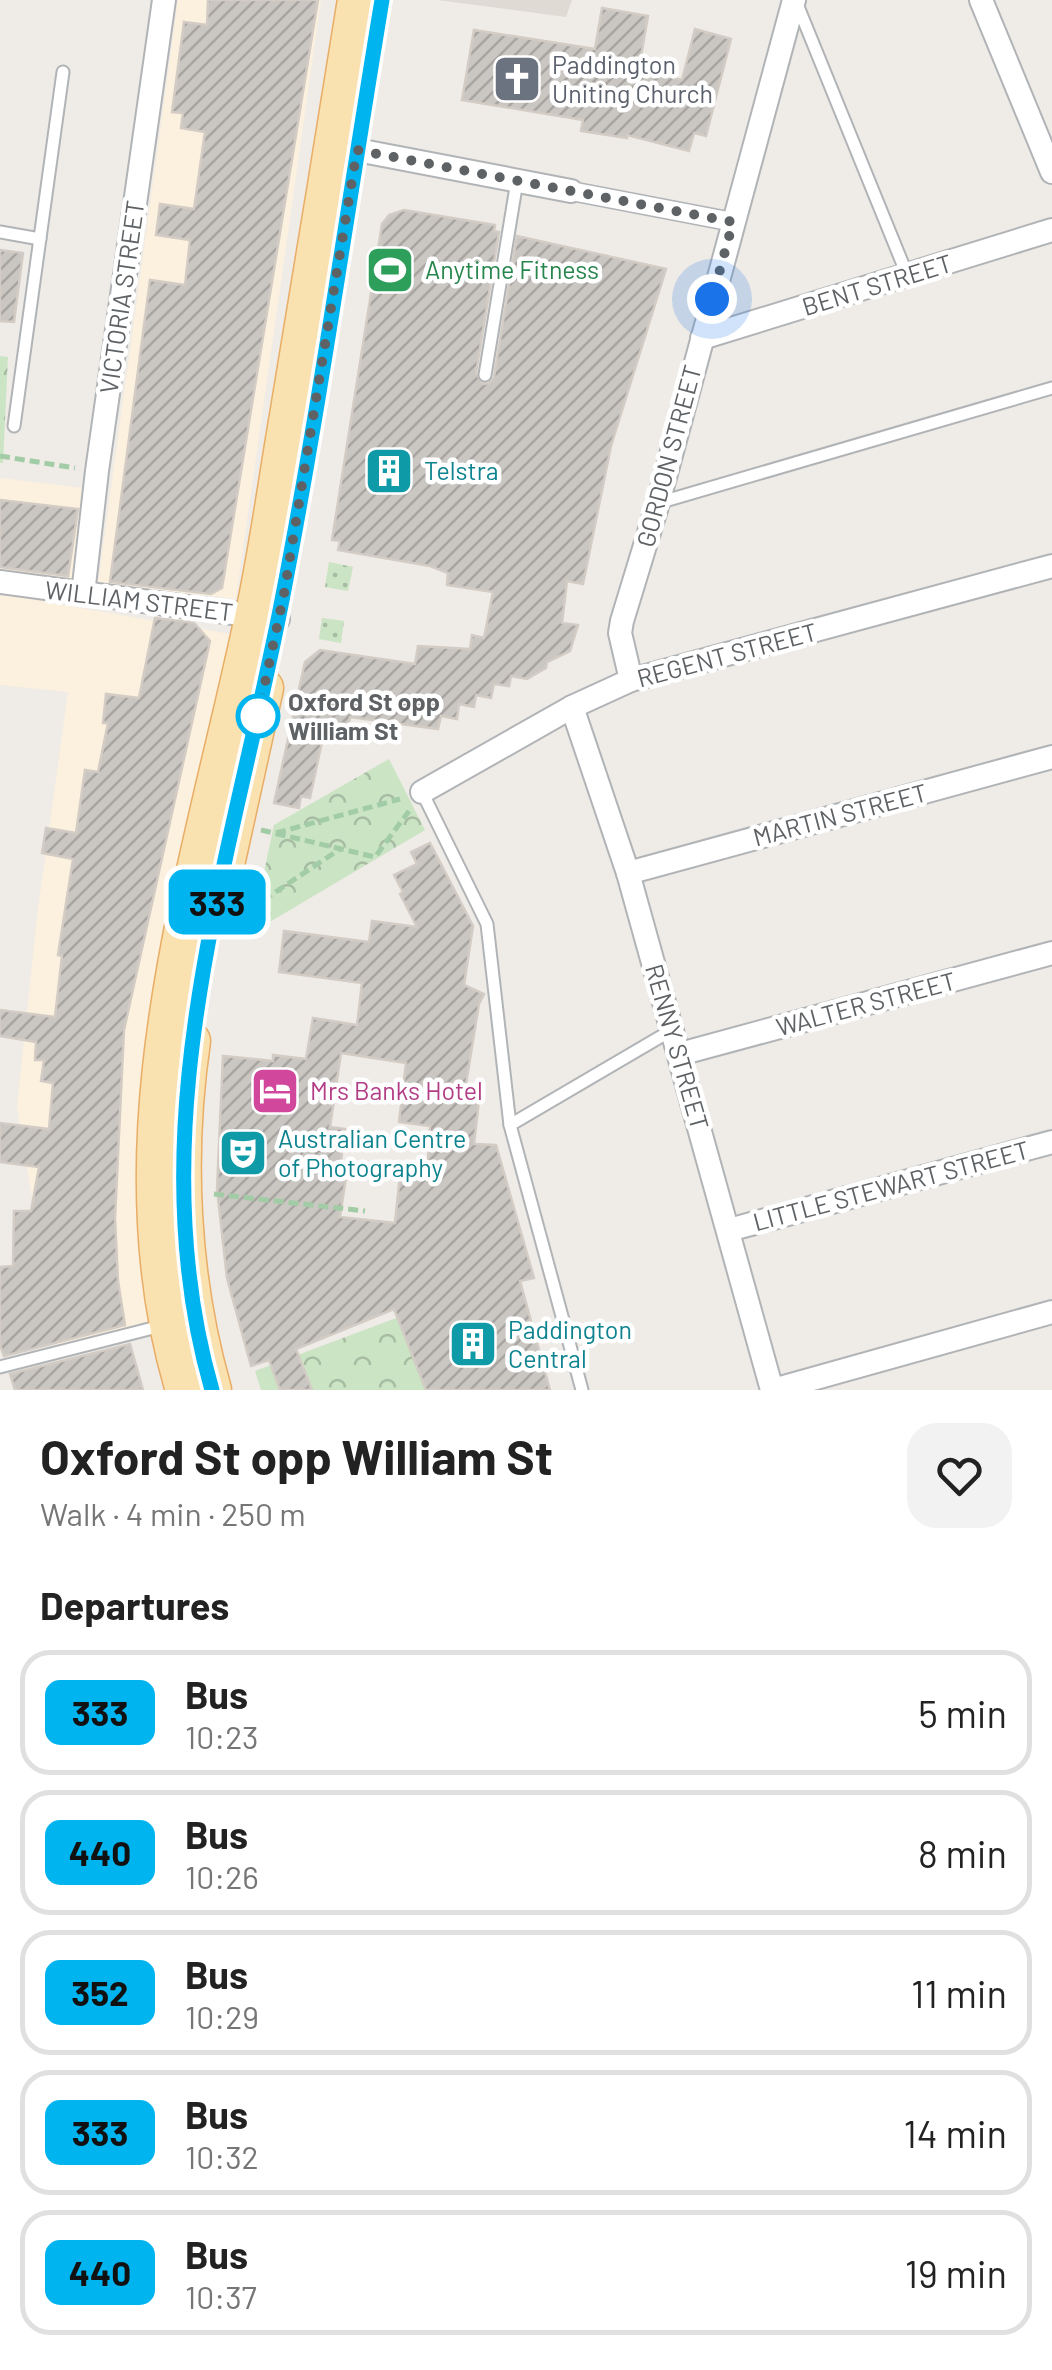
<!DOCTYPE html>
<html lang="en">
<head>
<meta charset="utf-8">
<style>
	:root { --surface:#fff; --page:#f2f2f2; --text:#222; --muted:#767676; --line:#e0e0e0 }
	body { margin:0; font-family:Barlow,sans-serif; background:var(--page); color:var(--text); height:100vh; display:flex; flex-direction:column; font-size:38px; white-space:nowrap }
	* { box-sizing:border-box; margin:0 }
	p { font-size:32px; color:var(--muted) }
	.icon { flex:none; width:55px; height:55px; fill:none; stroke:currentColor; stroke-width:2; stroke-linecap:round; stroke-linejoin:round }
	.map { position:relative; height:1390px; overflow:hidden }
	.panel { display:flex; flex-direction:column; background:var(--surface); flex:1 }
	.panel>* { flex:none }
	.badge { padding:0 20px; border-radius:15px; font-size:35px; line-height:65px }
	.you { position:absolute; width:50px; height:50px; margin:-25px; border:8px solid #fff; border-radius:50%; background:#1a73e8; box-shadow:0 0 0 15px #1a73e833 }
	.map>.badge { position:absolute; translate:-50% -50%; box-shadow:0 0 0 5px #fff }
	h2 { padding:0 40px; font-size:38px; line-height:90px }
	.round { display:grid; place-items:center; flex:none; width:105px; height:105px; border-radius:30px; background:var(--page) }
	.head { display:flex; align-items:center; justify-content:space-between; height:170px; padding:0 40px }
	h1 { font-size:48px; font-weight:700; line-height:75px }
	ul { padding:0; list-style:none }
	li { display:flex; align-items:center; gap:30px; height:125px; margin:0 20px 15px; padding:0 20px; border:5px solid var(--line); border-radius:30px }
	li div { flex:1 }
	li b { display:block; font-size:38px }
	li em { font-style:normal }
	li .badge { min-width:110px; font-weight:700; text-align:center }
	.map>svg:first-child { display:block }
	.commercial { fill:#fcf0de }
	.education { fill:#dfdbd4 }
	.grass { fill:url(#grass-dots) }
	.forest { fill:url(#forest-crowns) }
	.building { fill:url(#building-hatch); stroke:#d3ccc5; stroke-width:2.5; fill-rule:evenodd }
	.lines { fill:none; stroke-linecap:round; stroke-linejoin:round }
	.service-casing { stroke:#b1b4b7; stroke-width:15 }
	.pedestrian-casing { stroke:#b1b4b7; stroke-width:21 }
	.minor-casing { stroke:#b1b4b7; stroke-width:26 }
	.primary-casing { stroke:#e8ad66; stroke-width:41 }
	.path { stroke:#a2cca6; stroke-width:5; stroke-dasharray:10 5; stroke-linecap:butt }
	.service { stroke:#fff; stroke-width:11 }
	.pedestrian { stroke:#fff; stroke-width:18 }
	.minor { stroke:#fff; stroke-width:22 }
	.primary { stroke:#fae1b0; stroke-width:38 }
	.line-casing { stroke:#fff; stroke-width:22 }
	.line { stroke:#00b5ef; stroke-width:15 }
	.walk { stroke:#5e6265; stroke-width:10; stroke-dasharray:0 18 }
	.stop-dot { fill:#fff; stroke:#00b5ef; stroke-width:5 }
	.labels { text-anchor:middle; stroke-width:9; stroke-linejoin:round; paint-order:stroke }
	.worship-label { font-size:25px; fill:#5b616d; stroke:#fff; text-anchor:start }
	.leisure-label { font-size:25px; fill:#27864d; stroke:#fff; text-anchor:start }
	.street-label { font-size:25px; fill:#5e6265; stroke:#fff }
	.culture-label { font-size:25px; fill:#0d838f; stroke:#fff; text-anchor:start }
	.stop-label { font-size:25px; font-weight:bold; fill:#5e6265; stroke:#fff; text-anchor:start }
	.hotel-label { font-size:25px; fill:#b23c85; stroke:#fff; text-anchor:start }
</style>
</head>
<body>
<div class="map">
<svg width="1052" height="1390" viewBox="0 0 1052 1390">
	<defs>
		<pattern id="grass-dots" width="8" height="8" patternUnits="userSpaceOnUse" patternTransform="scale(2.5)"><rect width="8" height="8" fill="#cae4c4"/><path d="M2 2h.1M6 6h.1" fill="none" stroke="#a7bca3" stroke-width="1.8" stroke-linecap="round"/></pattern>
		<pattern id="forest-crowns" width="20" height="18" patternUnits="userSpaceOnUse" patternTransform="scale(2.5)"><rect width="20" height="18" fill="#cae4c4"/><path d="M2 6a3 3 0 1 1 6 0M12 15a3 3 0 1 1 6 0" fill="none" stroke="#a7bca3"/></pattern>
		<pattern id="building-hatch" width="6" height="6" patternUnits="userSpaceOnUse" patternTransform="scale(2.5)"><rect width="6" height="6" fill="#cac6c2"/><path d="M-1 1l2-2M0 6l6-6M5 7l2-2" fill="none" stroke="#a7a4a1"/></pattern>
	</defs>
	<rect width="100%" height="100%" fill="#efebe6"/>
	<g class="commercial">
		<path d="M178,0h143l-85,599 -138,-16z"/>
		<path d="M0,478l83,10 -9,97 -74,-12z"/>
		<path d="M0,594l230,40 -81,384 -6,167 10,137 -96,27 -40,-241 20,-192 31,-224 -68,-7z"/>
	</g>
	<path class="education" d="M437,0h135l-6,17z"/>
	<g class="grass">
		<path d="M329,562l24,5 -5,24 -23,-4z"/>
		<path d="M322,618l22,3 -3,22 -22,-4z"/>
	</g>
	<g class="forest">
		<path d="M0,356l8,1 -5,106h-3z"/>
		<path d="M389,759l36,71 -174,103 23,-108z"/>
		<path d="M399,1317l28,73h-166l-6,-19z"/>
	</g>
	<g class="building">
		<path d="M208,0h110l-96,588 -11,6 -101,-12 40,-302 35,5 5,-45 -34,-5 4,-31 34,5 11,-77 -24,-4 2,-15 -11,-1 12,-90 23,3z"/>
		<path d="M602,8l46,8 -9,52 43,12 13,-51 36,10 -25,97 -12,-3 -5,18 -62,-16v3l-46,-7 2,-11 -121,-20 12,-70 121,19z"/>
		<path d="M404,210l91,15 -1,6 5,1 -23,141 7,11 6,-1 5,-6 23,-141 149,33 -55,177 -28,138 -16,-3 -5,42 16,2 -8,26 -23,11 -1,6 -19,11 -16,-3 -2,10 -15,-2 -3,14 -15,-3 -2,12 -15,-3 -2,15 -16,-3 -3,13 -88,-12 -3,20 -23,-5 -14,66 -9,-2 -2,12 -25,-5 31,-141 15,-12 95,14 3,-18 52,3 2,-14 12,3 9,-46 -46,-7 1,-12 -18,-7 -92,-16 2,-9 -8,-1 50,-316 7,-9z"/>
		<path d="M0,250l23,3 -9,69 -14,-1z"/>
		<path d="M0,500l78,9 -10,67 -68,-9z"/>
		<path d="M155,618l39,5 16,18 -86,389 -9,188 3,63 7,44 -121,31 -4,-11v-78l13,-1 1,-55h17l8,-44 -39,-5v-39l49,6 4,-46 -12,-2 3,-21h-9l1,-18 -36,-6v-26l55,7 7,-61 -4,-1 15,-96 -31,-6 4,-25 30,5 9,-63 13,2 10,-49h-5l3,-29 33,4z"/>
		<path d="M430,843l43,83 -9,59 20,9 -5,10 -14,86 15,2 -6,52 22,1 38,133 -14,3 30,109h-124l-32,-81 -98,40 16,41h-32l-11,-30 -18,6 -24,-88 -10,-89 6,-133 50,5v-6l33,4 7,-41 44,7 5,-42 -83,-11 5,-41 85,11 3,-21 45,6 -17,-33 3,-2 -9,-17 23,-11 -6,-12zM341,1053l65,10 -7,59 31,4 -3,52 -27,-3 -5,48 -55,-6 6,-40h-7l6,-48 -15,-2z"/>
		<path d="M130,1344l13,46h-128l-5,-16z"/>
	</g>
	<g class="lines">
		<g class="service-casing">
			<g id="service">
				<path d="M797,4l111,273"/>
				<path d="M0,232l40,7"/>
				<path d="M485,375l32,-194"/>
				<path d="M14,426l49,-354"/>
				<path d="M658,503l394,-115"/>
				<path d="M422,792l65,132 23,201 72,265"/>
				<path d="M510,1125l162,-95"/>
				<path d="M0,1367l165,-42"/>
			</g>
		</g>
		<g class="pedestrian-casing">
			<path id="pedestrian" d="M571,191l162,31"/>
		</g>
		<g class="minor-casing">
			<g id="minor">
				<path d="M981,0l71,172"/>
				<path d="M357,150l214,41"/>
				<path d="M702,338l350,-108"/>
				<path d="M0,582l278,37"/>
				<path d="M83,594l14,-123 67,-471"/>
				<path d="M631,680l-11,-47 2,-12 36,-118 136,-503"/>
				<path d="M572,707l56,166 144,517"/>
				<path d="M422,792l150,-85 59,-27 421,-114"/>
				<path d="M628,873l424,-116"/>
				<path d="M680,1054l372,-101"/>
				<path d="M729,1230l323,-88"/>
				<path d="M773,1390l279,-78"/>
			</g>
		</g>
		<g class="primary-casing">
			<g id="primary">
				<path d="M224,869l40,-181"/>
				<path d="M191,1041c-17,114 -11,237 21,349"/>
				<path d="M185,1390c-77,-254 16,-523 69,-772 15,-69 24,-139 36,-208 23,-137 45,-273 67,-410"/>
			</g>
		</g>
		<g class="path">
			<path d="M0,456l75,12"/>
			<path d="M261,830l114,27 34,-46"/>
			<path d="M276,833l124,-34"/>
			<path d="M238,917l102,-68"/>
			<path d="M214,1194l151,17"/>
		</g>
		<use href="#service" class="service"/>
		<use href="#pedestrian" class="pedestrian"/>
		<use href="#minor" class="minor"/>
		<use href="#primary" class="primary"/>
	</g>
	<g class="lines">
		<g class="line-casing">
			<path id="line" d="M212,1390c-77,-266 21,-533 71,-795 38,-197 66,-397 99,-595"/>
		</g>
		<use href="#line" class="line"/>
		<path class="walk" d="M258,716l26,-122 73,-444 376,72 -21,77"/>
	</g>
	<defs>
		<g id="church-square" transform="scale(2.5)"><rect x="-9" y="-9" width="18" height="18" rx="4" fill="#6b7280" stroke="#fff"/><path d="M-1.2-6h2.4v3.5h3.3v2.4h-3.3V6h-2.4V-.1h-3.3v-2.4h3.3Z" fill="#fff"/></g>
		<g id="stadium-square" transform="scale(2.5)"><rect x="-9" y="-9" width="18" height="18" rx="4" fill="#2e9e5b" stroke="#fff"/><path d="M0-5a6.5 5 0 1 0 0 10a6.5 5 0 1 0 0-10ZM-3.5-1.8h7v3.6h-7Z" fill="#fff"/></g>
		<g id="building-square" transform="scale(2.5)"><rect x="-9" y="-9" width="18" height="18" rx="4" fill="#0f9aa8" stroke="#fff"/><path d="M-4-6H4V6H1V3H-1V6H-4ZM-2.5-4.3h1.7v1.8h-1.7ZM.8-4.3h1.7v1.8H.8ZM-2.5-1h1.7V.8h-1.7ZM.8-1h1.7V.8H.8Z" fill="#fff"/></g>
		<g id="hotel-square" transform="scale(2.5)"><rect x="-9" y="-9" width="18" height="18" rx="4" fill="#d1479c" stroke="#fff"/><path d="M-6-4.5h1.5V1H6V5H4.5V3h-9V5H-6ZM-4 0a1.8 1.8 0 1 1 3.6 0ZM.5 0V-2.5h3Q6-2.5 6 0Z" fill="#fff"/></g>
		<g id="theatre-square" transform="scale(2.5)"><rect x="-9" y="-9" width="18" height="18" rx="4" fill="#0f9aa8" stroke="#fff"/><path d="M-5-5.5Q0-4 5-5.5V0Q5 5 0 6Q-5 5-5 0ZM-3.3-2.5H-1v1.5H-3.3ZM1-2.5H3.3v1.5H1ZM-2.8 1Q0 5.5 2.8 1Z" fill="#fff"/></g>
	</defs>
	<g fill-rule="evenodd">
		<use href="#church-square" x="517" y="79"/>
		<use href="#stadium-square" x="390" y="270"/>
		<use href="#building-square" x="389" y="471"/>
		<use href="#hotel-square" x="275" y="1091"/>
		<use href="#theatre-square" x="243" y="1153"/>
		<use href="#building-square" x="473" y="1344"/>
	</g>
	<circle class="stop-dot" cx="258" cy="716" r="20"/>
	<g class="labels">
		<g class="worship-label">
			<text x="552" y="74">Paddington<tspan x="552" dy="29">Uniting Church</tspan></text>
		</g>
		<g class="leisure-label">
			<text x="425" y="279">Anytime Fitness</text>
		</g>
		<g class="street-label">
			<text transform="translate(877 285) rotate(-17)" y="9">BENT STREET</text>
			<text transform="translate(122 297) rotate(-82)" y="9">VICTORIA STREET</text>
			<text transform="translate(669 456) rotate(-75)" y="9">GORDON STREET</text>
			<text transform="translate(139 601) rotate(7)" y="9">WILLIAM STREET</text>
			<text transform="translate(727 655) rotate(-15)" y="9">REGENT STREET</text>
			<text transform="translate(840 815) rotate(-15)" y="9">MARTIN STREET</text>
			<text transform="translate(866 1004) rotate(-15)" y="9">WALTER STREET</text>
			<text transform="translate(677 1047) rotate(74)" y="9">RENNY STREET</text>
			<text transform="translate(891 1186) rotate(-15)" y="9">LITTLE STEWART STREET</text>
		</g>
		<g class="culture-label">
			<text x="424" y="480">Telstra</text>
			<text x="278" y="1148">Australian Centre<tspan x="278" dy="29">of Photography</tspan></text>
			<text x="508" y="1339">Paddington<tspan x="508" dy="29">Central</tspan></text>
		</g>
		<g class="stop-label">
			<text x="288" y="711">Oxford St opp<tspan x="288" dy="29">William St</tspan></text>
		</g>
		<g class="hotel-label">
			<text x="310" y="1100">Mrs Banks Hotel</text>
		</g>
	</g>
</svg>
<div class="you" style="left:712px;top:299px"></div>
<b class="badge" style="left:217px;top:902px;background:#00b5ef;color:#111">333</b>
</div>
<section class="panel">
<div class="head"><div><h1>Oxford St opp William St</h1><p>Walk · 4 min · 250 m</p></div><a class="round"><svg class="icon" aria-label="heart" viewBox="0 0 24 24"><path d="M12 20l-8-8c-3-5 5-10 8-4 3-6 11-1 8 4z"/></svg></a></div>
<h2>Departures</h2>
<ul>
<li><span class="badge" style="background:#00b5ef;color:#111">333</span><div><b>Bus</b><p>10:23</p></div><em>5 min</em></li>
<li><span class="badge" style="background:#00b5ef;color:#111">440</span><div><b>Bus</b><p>10:26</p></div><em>8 min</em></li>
<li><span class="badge" style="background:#00b5ef;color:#111">352</span><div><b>Bus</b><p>10:29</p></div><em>11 min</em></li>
<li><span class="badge" style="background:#00b5ef;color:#111">333</span><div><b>Bus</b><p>10:32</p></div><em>14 min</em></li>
<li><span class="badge" style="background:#00b5ef;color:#111">440</span><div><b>Bus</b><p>10:37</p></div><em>19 min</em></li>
</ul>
</section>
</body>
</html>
